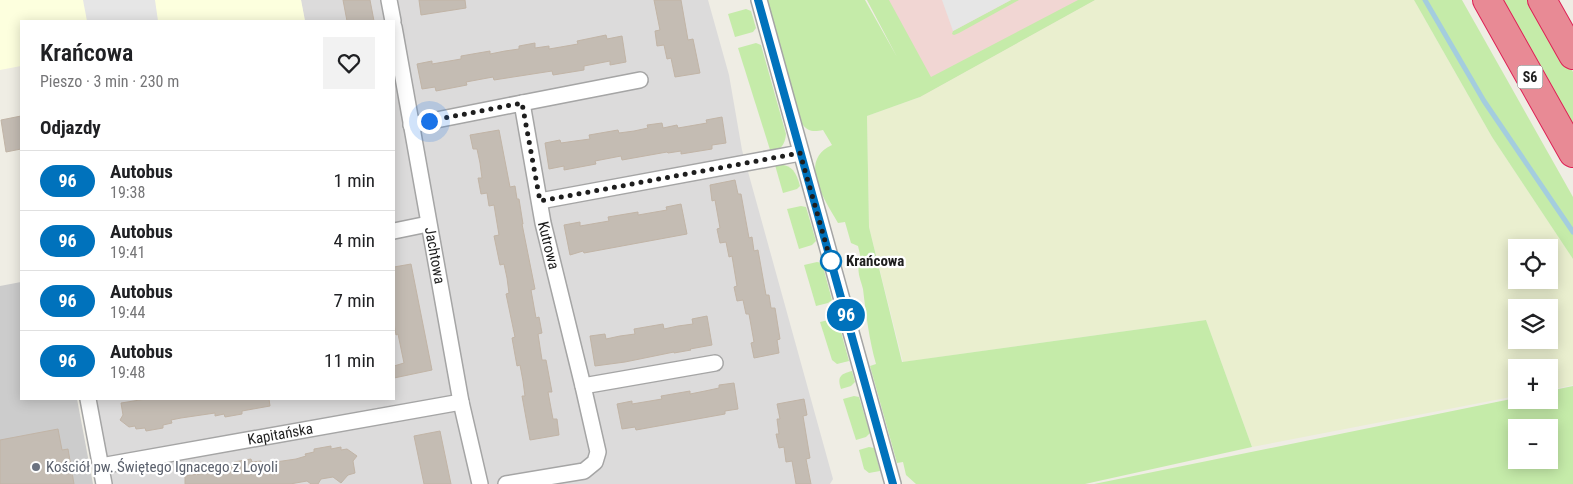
<!DOCTYPE html>
<html lang="pl">
<head>
<meta charset="utf-8">
<style>
	:root { --surface:#fff; --page:#f2f2f2; --text:#202124; --muted:#757577; --line:#e0e0e0 }
	body { margin:0; font-family:"Roboto Condensed",sans-serif; background:var(--page); color:var(--text); height:100vh; display:flex; flex-direction:column; font-size:19px; white-space:nowrap }
	* { box-sizing:border-box; margin:0 }
	p { font-size:16px; color:var(--muted) }
	.icon { flex:none; width:28px; height:28px; fill:none; stroke:currentColor; stroke-width:2; stroke-linecap:round; stroke-linejoin:round }
	.map { position:relative; flex:1; overflow:hidden }
	.panel { position:absolute; left:20px; top:20px; width:375px; height:380px; display:flex; flex-direction:column; background:var(--surface); border-radius:0px; box-shadow:0 2px 12px #0003 }
	.panel>* { flex:none }
	.badge { padding:0 10px; border-radius:16px; font-size:18px; line-height:32px }
	.tools { position:absolute; left:1508px; top:239px; display:grid; gap:10px }
	.tools a { display:grid; place-items:center; width:50px; height:50px; border-radius:0px; background:var(--surface); box-shadow:0 2px 12px #0003; font-size:25px }
	.you { position:absolute; width:25px; height:25px; margin:-12px; border:4px solid #fff; border-radius:50%; background:#1a73e8; box-shadow:0 0 0 8px #1a73e833 }
	.map>.badge { position:absolute; translate:-50% -50%; box-shadow:0 0 0 2px #fff }
	h2 { padding:0 20px; font-size:19px; line-height:45px }
	.round { display:grid; place-items:center; flex:none; width:52px; height:52px; border-radius:0px; background:var(--page) }
	.headline { display:flex; align-items:center; justify-content:space-between; height:85px; padding:0 20px }
	h1 { font-size:24px; font-weight:600; line-height:38px }
	ul { padding:0; list-style:none }
	li { display:flex; align-items:center; gap:15px; height:60px; padding:0 20px; border-top:1px solid var(--line) }
	li div { flex:1 }
	li b { display:block; font-size:19px }
	li em { font-style:normal }
	li .badge { min-width:55px; font-weight:700; text-align:center }
	.map>svg:first-child { display:block }
	.residential { fill:#dcdbdb }
	.commercial { fill:#f1d6d3 }
	.education { fill:#fdffde }
	.religious { fill:#ccc }
	.farmland { fill:#eaefcf; fill-rule:evenodd }
	.grass { fill:#c5eba9; fill-rule:evenodd }
	.parking { fill:#e6e6e6 }
	.lines { fill:none; stroke-linecap:round; stroke-linejoin:round }
	.stream { stroke:#a4cdde; stroke-width:5 }
	.building { fill:#c4bcb3; stroke:#c1b4a6 }
	.minor-casing { stroke:#a5a5a5; stroke-width:18 }
	.motorway-casing { stroke:#de2155; stroke-width:30 }
	.minor { stroke:#fff; stroke-width:15 }
	.motorway { stroke:#e88a95; stroke-width:28 }
	.line-casing { stroke:#fff; stroke-width:11 }
	.line { stroke:#0072bc; stroke-width:8 }
	.walk { stroke:#1e1e1e; stroke-width:5; stroke-dasharray:0 9 }
	.stop-dot { fill:#fff; stroke:#0072bc; stroke-width:2.5 }
	.worship-dot { fill:#6b7280; stroke:#fff; stroke-width:2 }
	.labels { text-anchor:middle; stroke-width:4.5; stroke-linejoin:round; paint-order:stroke }
	.shield { fill:#fff; stroke:#626262; stroke-width:1 }
	.shield-label { font-size:14px; font-weight:bold; fill:#1e1e1e }
	.street-label { font-size:15px; fill:#1e1e1e; stroke:#fff }
	.stop-label { font-size:15px; font-weight:bold; fill:#1e1e1e; stroke:#fff; text-anchor:start }
	.worship-label { font-size:15px; fill:#5b616d; stroke:#fff; text-anchor:start }
</style>
</head>
<body>
<div class="map">
<svg width="1573" height="484" viewBox="0 0 1573 484">
	<rect width="100%" height="100%" fill="#efede4"/>
	<path class="residential" d="M301,0h407l21,75 13,75 91,329 -3,5h-717l-18,-85h299v-378h-89z"/>
	<path class="commercial" d="M867,0h228l-175,97z"/>
	<path class="education" d="M0,0h301l4,21h-284v45l-21,4z"/>
	<path class="religious" d="M21,282v117h56l16,85h-93v-198z"/>
	<path class="farmland" d="M1095,0h319l78,137 81,122v126l-24,5v-22h-33v28l-264,51 -46,-127 -303,42 -34,-135 -2,-111 53,-19zM1516,248h33v32h-33zM1516,308h33v32h-33z"/>
	<g class="grass">
		<path d="M767,0h98l32,57 -30,-57h22l42,77 147,-77h17l-175,97 -53,19 2,111 33,135 304,-42 46,127 -167,37h-169l-10,-9 -3,-13 -6,1 -27,-97 6,-2c-7,-25 -10,-50 -13,-75 -2,-8 -6,-16 -4,-23l3,-3 -4,-17 -7,-3 -6,-21 -7,1c-13,-23 -41,-62 -6,-78l-9,-15c-9,2 -15,2 -21,-6z"/>
		<path d="M1011,0h8l-60,33 -5,2 -2,-1 1,-3z"/>
		<path d="M1414,0h48l111,197v62l-81,-122z"/>
		<path d="M1497,0h35l41,72v61z"/>
		<path d="M746,9l5,2 5,17 -3,4 -18,5 -7,-23z"/>
		<path d="M756,43l5,2 25,89c-1,11 -5,15 -15,19l-33,-105z"/>
		<path d="M775,165c16,-2 21,6 25,21l-3,3 -14,4z"/>
		<path d="M801,206l5,1 10,34 -4,4 -13,4 -12,-40z"/>
		<path d="M817,262l5,1 10,37 -4,3 -12,3 -12,-41z"/>
		<path d="M833,319l5,2 11,40 -12,3 -5,-4 -12,-38z"/>
		<path d="M852,371l3,11 -4,4 -10,3c-4,-12 -1,-15 11,-18z"/>
		<path d="M1573,386v98h-479l422,-86v2h33v-9zM1516,428h33v32h-33z"/>
		<path d="M854,396l5,1 11,36 -4,4 -10,3 -13,-41z"/>
		<path d="M869,447l5,1 6,23 -11,2 -5,-4 -5,-19z"/>
	</g>
	<g class="parking">
		<path d="M83,0h72l3,21h-71z"/>
		<path d="M942,0h69l-58,31z"/>
	</g>
	<g class="lines">
		<path class="stream" d="M1425,0l59,101 89,131"/>
	</g>
	<g class="building">
		<path d="M343,0h27l4,21h-27z"/>
		<path d="M419,0h46l1,8 -45,7z"/>
		<path d="M654,0h27l7,40 5,-1 7,34 -25,4 -4,-19 -4,1 -3,-14 -7,1 -2,-15 5,-1z"/>
		<path d="M606,35l1,4 15,-3 4,26 -16,3v-4l-26,5v4l-31,5 -1,-4 -58,9 -1,-3 -27,5 1,3 -31,6 -1,-4 -13,2 -5,-25 15,-3v3l29,-5v-3l29,-5v3l15,-3 14,-2v-3l16,-3v5l14,-2v3l29,-5 -1,-3z"/>
		<path d="M21,116v33l-15,3 -5,-32z"/>
		<path d="M722,117l4,26 -14,2v4l-31,5v-3l-13,2 -1,-1 -45,8 -1,-4 -26,5 1,3 -32,6v-4l-15,3 -4,-26 15,-3 1,3 14,-2 15,-2 -1,-4 29,-5 1,3 15,-2 14,-3 -1,-3 15,-2 1,5 14,-3 1,3 29,-5 -1,-3z"/>
		<path d="M499,130l11,57 5,-1 2,13h2l4,25h-1l13,65 -4,1 5,28 3,-1 3,16 -4,1 4,26h4l6,32h-4l5,27h4l2,16 -29,5 -8,-44h3l-2,-15 -3,-16 -3,1 -5,-28 3,-1 -9,-43 3,-1 -2,-15 -3,-14 -4,1 -6,-29 5,-1 -5,-30 -5,1 -2,-13 -6,1 -3,-16h4l-2,-15 -3,-14h-4l-3,-14z"/>
		<path d="M735,180l3,14h3l8,44 3,-1 2,14 4,-1 8,45h3l2,13h4l5,31 -3,1 2,13 -25,5 -3,-15 3,-1 -5,-28h-3l-3,-14 -6,1 -3,-14 3,-1 -5,-30 -3,1 -3,-15 -6,1 -3,-14 3,-1 -5,-28 -3,1 -2,-16z"/>
		<path d="M681,204l6,30 -103,19 -1,-2 -13,4 -6,-30 16,-3v4l29,-5 -1,-4 30,-5v3l29,-5 -1,-3z"/>
		<path d="M411,264l21,106 -38,8v-12l10,-3 -6,-29 -2,1 -2,-12v-56z"/>
		<path d="M707,316l5,29 -22,4 1,1 -17,3v-1l-49,10 -30,4 -5,-30 15,-2 1,5 14,-3 15,-2 -1,-5 29,-5 1,5 14,-3 15,-2 -1,-5z"/>
		<path d="M734,383l4,26 -13,2v3l-89,16 -1,-3 -13,2 -5,-25 15,-3v3l30,-5 -1,-3 29,-5v3l15,-3 14,-3v-3z"/>
		<path d="M146,399h123l1,7 -28,5v3l-17,3 -1,-3 -9,2v-3l-34,5 -10,2 1,3 -9,2v3l-17,3 -1,-3 -9,1 -1,-3 -6,1 -9,-7 3,-5 -2,-12z"/>
		<path d="M804,399l3,16 -4,1 7,42 -4,1 5,25h-15l-4,-23 -6,1 -2,-15 -5,1 -3,-14h3l-2,-15h3l-3,-15z"/>
		<path d="M58,429l4,21 6,-1 6,35h-74v-44z"/>
		<path d="M440,431l11,53h-27l-10,-48z"/>
		<path d="M331,446v3l10,-2v3l6,-1 10,7 -4,5 2,12 -7,2 -7,8 -8,-6 -12,2 -3,5h-7l-4,-3 -17,3h-105v-8l41,-6 -1,-3 9,-2v-3l17,-3 1,3 9,-1 1,3 34,-5 10,-3 -1,-2 9,-2v-3z"/>
	</g>
	<g class="lines">
		<g class="minor-casing">
			<g id="minor">
				<path d="M389,0l4,21"/>
				<path d="M759,0l134,484"/>
				<path id="s1" d="M394,27l67,375 19,82"/>
				<path d="M522,103l118,-23"/>
				<path id="s2" d="M411,125l111,-22 21,120 40,163 15,66 -3,10 -11,9 -78,13"/>
				<path d="M540,201l260,-48"/>
				<path d="M394,231l34,-7"/>
				<path d="M583,386l132,-23"/>
				<path d="M88,399l16,85"/>
				<path id="s3" d="M101,466l360,-64"/>
			</g>
		</g>
		<g class="motorway-casing">
			<g id="motorway">
				<path d="M1487,0l86,153"/>
				<path d="M1542,0l31,55"/>
			</g>
		</g>
		<use href="#minor" class="minor"/>
		<use href="#motorway" class="motorway"/>
	</g>
	<g class="lines">
		<g class="line-casing">
			<path id="line" d="M758,0l135,484"/>
		</g>
		<use href="#line" class="line"/>
		<path class="walk" d="M429,121l93,-18 18,98 260,-48 33,116 -2,-8"/>
	</g>
	<circle class="stop-dot" cx="831" cy="261" r="10"/>
	<circle class="worship-dot" cx="36" cy="467" r="5"/>
	<g class="labels">
		<rect class="shield" x="1517.5" y="65.5" width="25" height="23" rx="4"/>
		<g class="shield-label">
			<text x="1530" y="82">S6</text>
		</g>
		<g class="street-label">
			<text dy="5" stroke="none"><textPath href="#s2" startOffset="258">Kutrowa</textPath></text>
			<text dy="5" stroke="none"><textPath href="#s1" startOffset="232">Jachtowa</textPath></text>
			<text dy="5" stroke="none"><textPath href="#s3" startOffset="182">Kapitańska</textPath></text>
		</g>
		<g class="stop-label">
			<text x="846" y="266">Krańcowa</text>
		</g>
		<g class="worship-label">
			<text x="46" y="472">Kościół pw. Świętego Ignacego z Loyoli</text>
		</g>
	</g>
</svg>
<div class="tools">
<a><svg class="icon" aria-label="locate" viewBox="0 0 24 24"><circle cx="12" cy="12" r="6"/><path d="M12 2v4M12 18v4M2 12h4M18 12h4"/></svg></a>
<a><svg class="icon" aria-label="layers" viewBox="0 0 24 24"><path d="M12 4l9 5-9 5-9-5zM3 14l9 5 9-5"/></svg></a>
<a>+</a>
<a>−</a>
</div>
<div class="you" style="left:429px;top:121px"></div>
<b class="badge" style="left:846px;top:315px;background:#0072bc;color:#fff">96</b>
<section class="panel">
<div class="headline"><div><h1>Krańcowa</h1><p>Pieszo · 3 min · 230 m</p></div><a class="round"><svg class="icon" aria-label="heart" viewBox="0 0 24 24"><path d="M12 20l-8-8c-3-5 5-10 8-4 3-6 11-1 8 4z"/></svg></a></div>
<h2>Odjazdy</h2>
<ul>
<li><span class="badge" style="background:#0072bc;color:#fff">96</span><div><b>Autobus</b><p>19:38</p></div><em>1 min</em></li>
<li><span class="badge" style="background:#0072bc;color:#fff">96</span><div><b>Autobus</b><p>19:41</p></div><em>4 min</em></li>
<li><span class="badge" style="background:#0072bc;color:#fff">96</span><div><b>Autobus</b><p>19:44</p></div><em>7 min</em></li>
<li><span class="badge" style="background:#0072bc;color:#fff">96</span><div><b>Autobus</b><p>19:48</p></div><em>11 min</em></li>
</ul>
</section>
</div>
</body>
</html>
